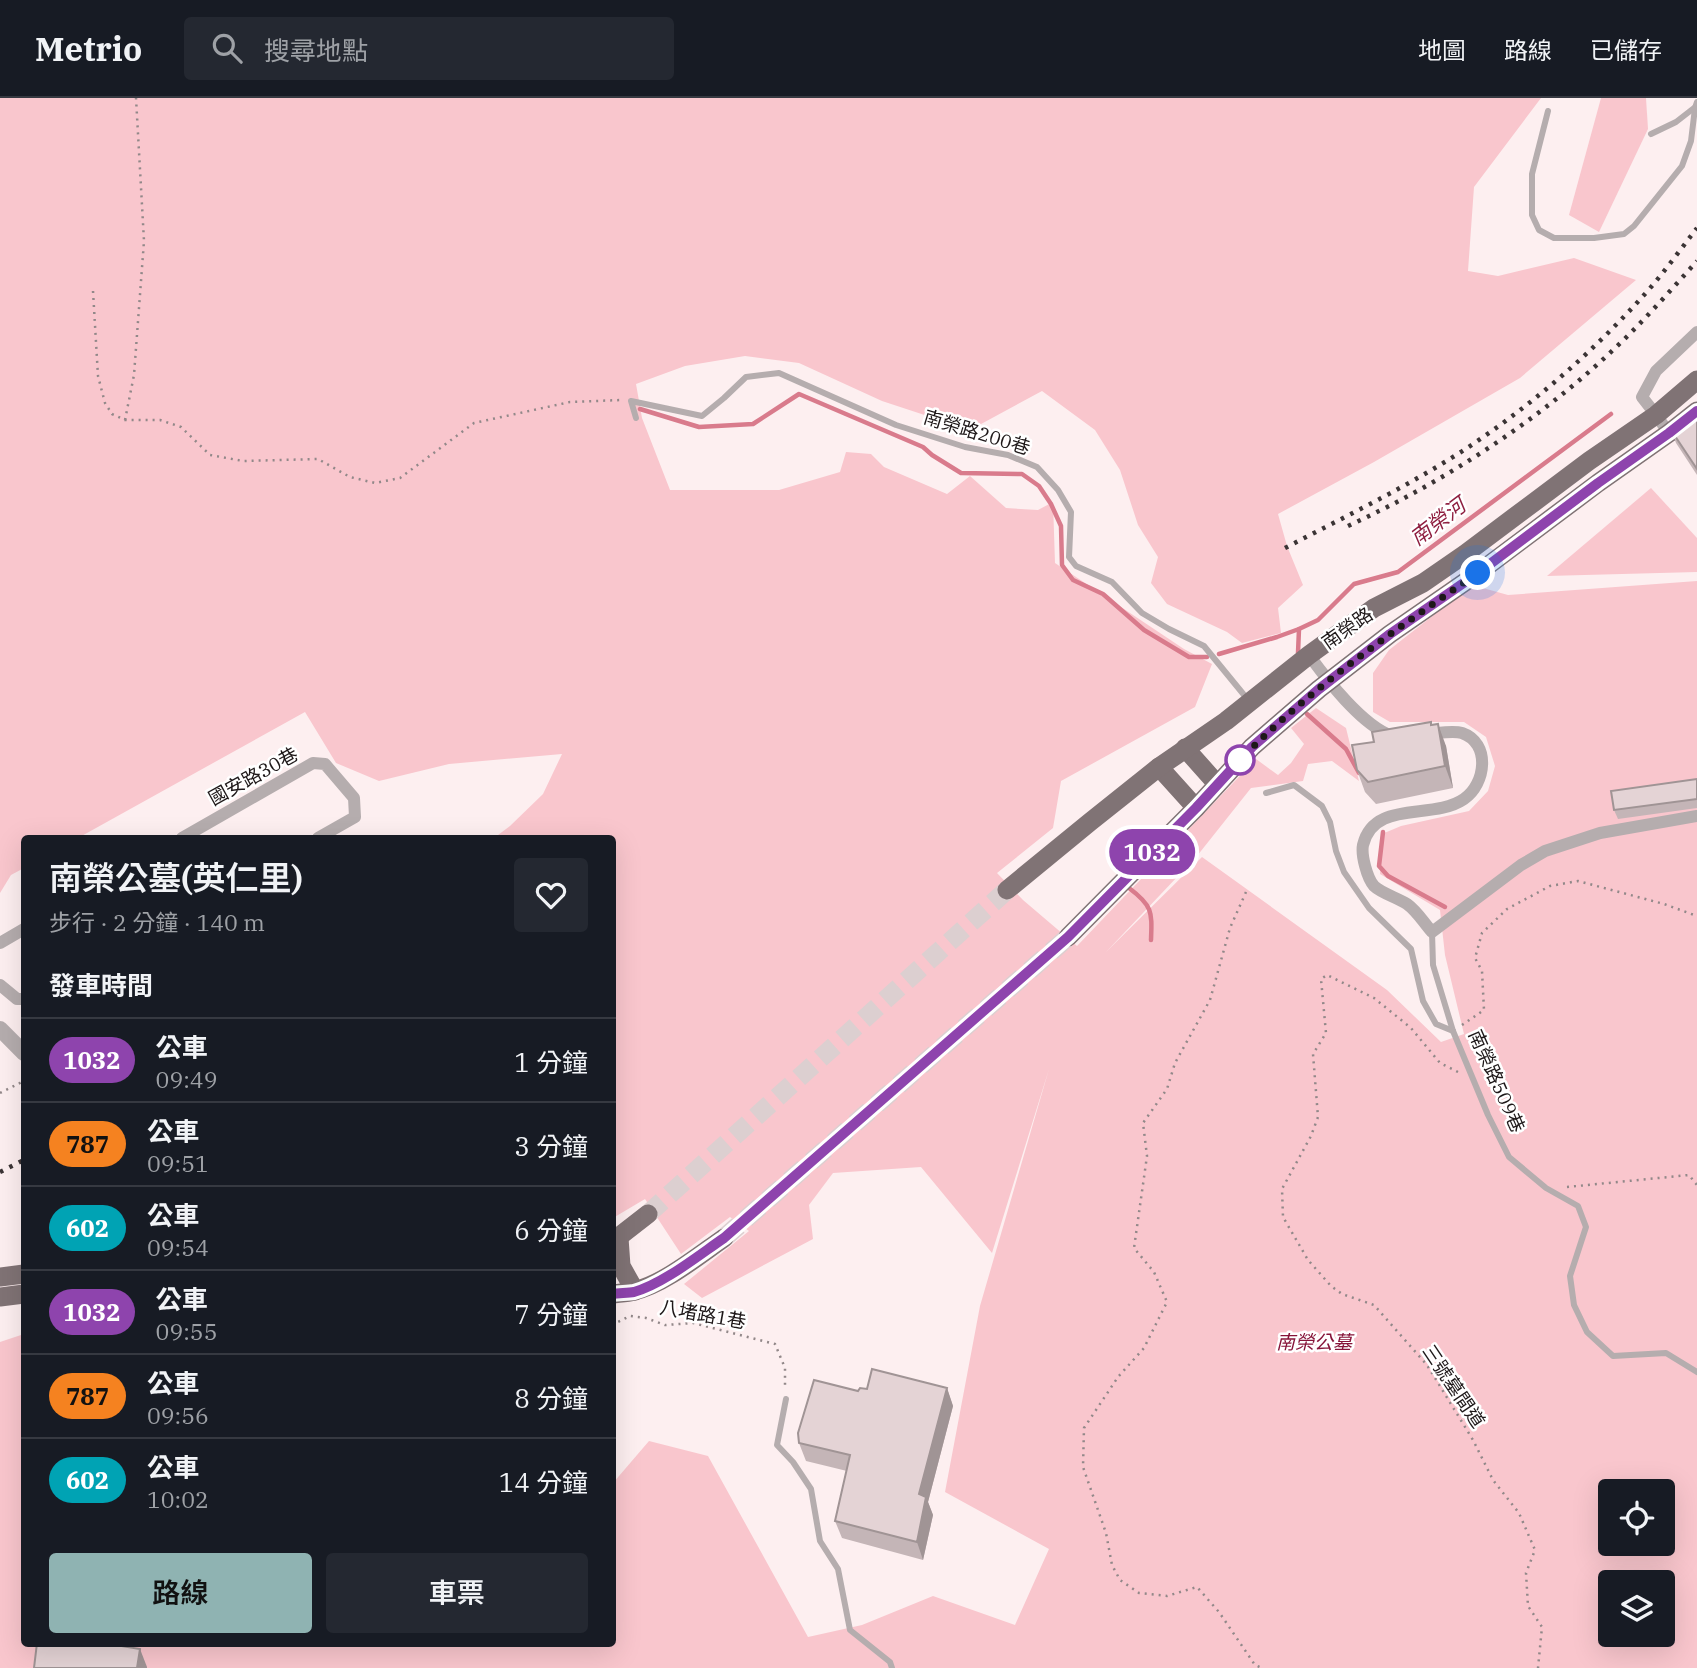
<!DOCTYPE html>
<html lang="zh-TW">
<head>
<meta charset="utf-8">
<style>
	:root { --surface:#171b24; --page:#242831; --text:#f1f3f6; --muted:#9ea1a6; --line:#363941; --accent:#8fb3b2 }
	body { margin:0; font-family:"IBM Plex Serif","Noto Sans TC",serif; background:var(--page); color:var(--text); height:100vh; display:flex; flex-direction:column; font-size:26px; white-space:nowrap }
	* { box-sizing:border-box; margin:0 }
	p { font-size:23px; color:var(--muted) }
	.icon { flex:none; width:38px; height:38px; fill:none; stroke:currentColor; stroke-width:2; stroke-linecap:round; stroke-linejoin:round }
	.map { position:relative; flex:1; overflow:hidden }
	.details { position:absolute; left:21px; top:737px; width:595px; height:812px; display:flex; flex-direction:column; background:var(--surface); border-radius:7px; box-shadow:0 7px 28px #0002 }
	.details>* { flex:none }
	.badge { padding:0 14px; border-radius:23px; font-size:24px; line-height:46px }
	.controls { position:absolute; left:1598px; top:1381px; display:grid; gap:14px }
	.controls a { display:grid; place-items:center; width:77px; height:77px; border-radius:7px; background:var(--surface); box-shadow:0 7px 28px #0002; font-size:35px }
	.you { position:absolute; width:35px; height:35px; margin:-18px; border:5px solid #fff; border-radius:50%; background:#1a73e8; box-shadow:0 0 0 10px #1a73e833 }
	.map>.badge { position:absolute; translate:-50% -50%; box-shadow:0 0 0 4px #fff }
	h2 { padding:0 28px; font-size:26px; line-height:63px }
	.round { display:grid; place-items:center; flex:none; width:74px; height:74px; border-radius:7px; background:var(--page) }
	.summary { display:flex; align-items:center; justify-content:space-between; height:119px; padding:0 28px }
	h1 { font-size:33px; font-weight:600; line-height:52px }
	.primary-button { display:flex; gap:14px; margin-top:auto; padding:14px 28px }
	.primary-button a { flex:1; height:80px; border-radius:7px; background:var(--accent); color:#111; font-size:28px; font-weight:600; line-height:80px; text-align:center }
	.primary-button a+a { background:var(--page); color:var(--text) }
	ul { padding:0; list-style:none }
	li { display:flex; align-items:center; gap:21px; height:84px; padding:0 28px; border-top:2px solid var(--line) }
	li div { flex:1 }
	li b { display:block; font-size:26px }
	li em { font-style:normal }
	li .badge { min-width:77px; font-weight:700; text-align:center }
	header { display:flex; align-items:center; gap:42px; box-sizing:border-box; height:98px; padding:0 35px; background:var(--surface); border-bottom:2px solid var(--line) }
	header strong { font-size:33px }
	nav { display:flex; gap:38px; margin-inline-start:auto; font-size:24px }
	.search { width:490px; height:63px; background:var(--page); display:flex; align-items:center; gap:18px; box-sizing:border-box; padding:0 24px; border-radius:7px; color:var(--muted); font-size:26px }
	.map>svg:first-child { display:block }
	.green { fill:#f9c6cd; fill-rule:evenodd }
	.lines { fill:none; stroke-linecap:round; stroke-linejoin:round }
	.stream { stroke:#d97b8c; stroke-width:4.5 }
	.primary-tunnel { stroke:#dccfd0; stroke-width:19; stroke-dasharray:19 10; stroke-linecap:butt }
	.path { stroke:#928889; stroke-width:2.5; stroke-dasharray:2 5; stroke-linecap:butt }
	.service { stroke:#b5adae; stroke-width:6 }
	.minor { stroke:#b5adae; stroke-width:12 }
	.tertiary { stroke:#b5adae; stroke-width:16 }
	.primary { stroke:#807375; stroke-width:19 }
	.rail { stroke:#3b3435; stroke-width:4.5; stroke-dasharray:3.5 7; stroke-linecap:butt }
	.wall { fill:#c4b5b7 }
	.shaded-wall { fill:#a09495 }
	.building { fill:#e4d3d5; stroke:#a09495; stroke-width:2 }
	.line-casing { stroke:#fff; stroke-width:16 }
	.line { stroke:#8e44ad; stroke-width:10 }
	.walk { stroke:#1e1819; stroke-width:7; stroke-dasharray:0 12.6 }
	.stop-dot { fill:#fff; stroke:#8e44ad; stroke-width:3.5 }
	.labels { text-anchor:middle; stroke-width:5; stroke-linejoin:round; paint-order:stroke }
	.street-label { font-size:19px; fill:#1e1819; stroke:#fff }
	.park-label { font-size:19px; font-style:italic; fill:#861439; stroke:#fff }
	.water-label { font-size:21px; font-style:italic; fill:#8f1f40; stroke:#fff }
</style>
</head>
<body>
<header>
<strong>Metrio</strong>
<div class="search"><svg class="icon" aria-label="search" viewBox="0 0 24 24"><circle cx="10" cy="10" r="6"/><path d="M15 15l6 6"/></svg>搜尋地點</div>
<nav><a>地圖</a><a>路線</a><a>已儲存</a></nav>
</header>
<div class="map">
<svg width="1697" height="1570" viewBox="0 0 1697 1570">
	<rect width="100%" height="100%" fill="#fdeff0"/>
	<g class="green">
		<path d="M0,0h1541l-67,89 -6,84 30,5 76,-18 62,22 -116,98 -146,84 -96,52 9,32 16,39 -25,23 3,25 -39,10 -15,-11 -60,-28 -16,-21 7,-26 -20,-32 -18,-55 -25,-40 -53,-39 -72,39 -88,-29 -83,-38 -54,-7 -60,10 -49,18 6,34 28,72h109l61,-18 6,-20 25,2 13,13 63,27 23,-18 36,32 32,2 15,-8 2,61 129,86 28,15 -17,43 -134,74 -8,47 -56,45 26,27 54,46 179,-187 22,16 13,-12 13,-19 -13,-16 25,-20 30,20 13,53 -27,-20 -24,3 -5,17 -52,7 -54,68 -91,96 96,-95 185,133 54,52 23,-8 -19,-79 -5,-45 -60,-36 2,-40 19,-8 68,-15 19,-20 7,-25 -9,-29 -22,-15h-74l-17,-10v-39l16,-23 83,-65 36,10 189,-14v1087h-1697v-326l24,-8v309h588l1,-160 36,-42 59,15 100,181 54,-12 71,-29 82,29 34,-76 -104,-57 35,-186 69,-237 -57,184 -71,-86 -88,6 -24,32 4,34 -111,59 -18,-14 65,-53 -19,-14 -49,37 -36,-55 -32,19 -1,-380h-118l16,-12 33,-32 19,-40 -113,10 -70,17 -43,-18 -31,-51 -227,126h-54v30l-13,7 -11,18zM1610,1393h52v53h-52zM1610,1484h52v52h-52z"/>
		<path d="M1601,0h45l2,31 -49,103 -30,-17z"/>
		<path d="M1651,390l46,50v34l-150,4z"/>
	</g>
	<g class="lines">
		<g class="stream">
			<path d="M640,311l59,18 54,-3 46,-30 124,53 9,8 29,18 61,1 17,12 12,18 10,22 1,39 11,15 30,14 41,36 45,27h18"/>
			<path d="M1298,555l1,-24 19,-9 36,-36 44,-12 213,-158"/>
			<path d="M1219,556l58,-17 22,-8"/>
			<path d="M1307,616l39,35 13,24"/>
			<path d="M1383,734l-4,34 9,10 57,31"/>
			<path d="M1129,790c24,18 23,24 22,52"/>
		</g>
		<g class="primary-tunnel">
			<path d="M648,1116l359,-324"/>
			<path d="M724,1140l344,-301"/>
		</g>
		<g class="path">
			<path d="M93,193l5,85 7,27 7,11 13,6h35l21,7 29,28 33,6 75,-2 32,18 25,6 25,-5 74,-55 96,-21 51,-2"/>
			<path d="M125,322l9,-45 10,-134 -8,-143"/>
			<path d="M1246,794l-16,36 -20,72 -35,63 -8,26 -24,34 4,33 -13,92 20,24 13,30 -23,46 -26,29 -34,51 -1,39 23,66 6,32 8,15 19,13 28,3 30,-9 22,25 36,53 7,3"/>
			<path d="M1462,927l22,-15 -2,-39 -7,-13 7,-25 25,-24 43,-23 28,-5 86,23 33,12"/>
			<path d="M1458,974l-18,-9 -29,-35 -37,-30 -47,-23 -6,4 5,54 -13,21 5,63 -7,19 -29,53 1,28 25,43 23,26 11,8 32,11 53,60 46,75 20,40 26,33 16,37 -9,23 2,33 14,21 -4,41"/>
			<path d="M0,995l24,-12"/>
			<path d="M1567,1089l122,-12 8,10"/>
			<path d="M612,1227l18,-9 16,2 19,7 28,-2 82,21 10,24v19"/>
		</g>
		<g class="service">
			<path d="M1548,13l-16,63v41l7,15 15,8h40l30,-4 10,-8 48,-60 9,-25 4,-33 2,-6"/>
			<path d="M1651,36l25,-12 18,-14"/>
			<path d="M636,320l-5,-17 71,15 22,-18 22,-21 33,-4 117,52 69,22 43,8 29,12 21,23 13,22 -2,45 7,9 36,16 30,31 27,16 35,17 45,55"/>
			<path d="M1266,695l28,-8 28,21 8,16 6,29 8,21 25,36 42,41 12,52 13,23 17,7"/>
			<path d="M1432,834l1,33 20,66 35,84 21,42 37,31 32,18 8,21 -16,49 4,29 13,27 26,24 53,-3 31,19"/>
			<path d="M786,1301l-9,46 16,17 18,27 9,52 18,28 12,61 40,32 2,6"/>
		</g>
		<g class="minor">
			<path d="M1669,335l-13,-18 -14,-18 14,-26 41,-39"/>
			<path d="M1309,557c18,25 54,71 83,81"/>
			<path d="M1424,636c11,0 28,-4 38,-1 29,10 24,51 2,66 -32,22 -90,0 -101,46 -2,10 4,33 11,41 7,7 24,12 33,18 10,7 17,19 25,28l89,-67 24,-14 55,-18 97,-17"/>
			<path d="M182,740l131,-75 12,1 29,34 1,19 -37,21"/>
			<path d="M0,845l24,-14"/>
			<path d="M0,887l17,14h7"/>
		</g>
		<path class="tertiary" d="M0,931l24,24"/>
		<g class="primary">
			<path d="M1185,650l32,36"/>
			<path d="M1159,669l37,41"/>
			<path d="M1007,792l83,-68 69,-55 67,-46 83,-66 65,-47 49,-25 42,-29 124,-93 67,-46 41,-35"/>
			<path d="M1068,839l128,-129 56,-61 67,-58 71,-55 88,-61 120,-90 71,-50 28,-22"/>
			<path d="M619,1140l2,28 14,25"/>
			<path d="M612,1144l36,-28"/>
			<path d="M0,1179l24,-3"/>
			<path d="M612,1196c8,-1 15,-1 22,-3 30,-7 64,-35 90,-53"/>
			<path d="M0,1199l24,-3"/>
		</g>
		<g class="rail">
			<path d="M1348,428c21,-10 42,-20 62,-31 72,-39 144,-89 203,-145 30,-28 57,-59 84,-89"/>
			<path d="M1285,450c61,-32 124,-62 182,-100 65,-43 125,-95 177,-153 19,-21 36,-45 53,-67"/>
			<path d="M0,1074l24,-12"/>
		</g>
	</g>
	<g class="wall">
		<path d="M1697,312v65l-21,-32 -5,-13z"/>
		<path d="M1432,627l14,21 7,42 -77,16 -11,-12 -8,-22 17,-28z"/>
		<path d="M1697,681v29l-79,11 -4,-9z"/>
		<path d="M947,1290l6,18 -25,96 5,13 -10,45 -81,-22 -7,-17 12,-50 -41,-10 -7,-18 68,-54z"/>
	</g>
	<g class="shaded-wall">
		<path d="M1438,626l8,22 7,42 -8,-22z"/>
		<path d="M947,1290l6,18 -25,96 5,13 -10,45 -6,-18 2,-48z"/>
		<path d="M140,1551l7,18v1h-10z"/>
	</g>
	<g class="building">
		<path d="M1697,312v59l-26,-39z"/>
		<path d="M1431,624v3l7,-1 7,42 -77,16 -11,-12 -5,-25 22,-3 -2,-10z"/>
		<path d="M1697,681v20l-83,11 -3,-19z"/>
		<path d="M872,1271l75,19 -28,106 7,3 -9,45 -82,-21 15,-66 -51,-12 -1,-10 16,-53 44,11 2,-3 7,1z"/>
		<path d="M37,1545h66l37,6 -3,19h-103z"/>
	</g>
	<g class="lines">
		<g class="line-casing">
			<path id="line" d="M612,1196c8,-1 16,-1 22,-2 29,-8 65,-37 90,-54l344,-301 128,-129 56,-61 67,-58 71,-55 88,-61 120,-90 71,-50 28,-22"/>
		</g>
		<use href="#line" class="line"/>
		<path class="walk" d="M1240,662l-6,6c72,-75 159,-135 244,-193"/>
	</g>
	<circle class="stop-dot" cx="1240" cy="662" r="14"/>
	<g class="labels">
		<g class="street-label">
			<text transform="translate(977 334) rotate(17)" y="7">南榮路200巷</text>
			<text transform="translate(1347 530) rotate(-35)" y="7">南榮路</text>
			<text transform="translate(253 678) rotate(-29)" y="7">國安路30巷</text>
			<text transform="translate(1497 983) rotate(66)" y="7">南榮路509巷</text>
			<text transform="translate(703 1216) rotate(10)" y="7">八堵路1巷</text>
			<text transform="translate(1454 1288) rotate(56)" y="7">三號墓間道</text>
		</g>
		<g class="park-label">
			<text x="1314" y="1251">南榮公墓</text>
		</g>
		<g class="water-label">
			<text transform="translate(1438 424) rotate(-37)" y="7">南榮河</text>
		</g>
	</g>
</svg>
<div class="controls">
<a><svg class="icon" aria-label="locate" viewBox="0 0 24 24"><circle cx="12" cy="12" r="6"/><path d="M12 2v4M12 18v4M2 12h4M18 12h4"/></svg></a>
<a><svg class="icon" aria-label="layers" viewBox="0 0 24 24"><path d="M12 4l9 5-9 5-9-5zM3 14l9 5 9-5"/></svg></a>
</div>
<div class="you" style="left:1478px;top:475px"></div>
<b class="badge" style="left:1152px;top:754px;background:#8e44ad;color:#fff">1032</b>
<section class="details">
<div class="summary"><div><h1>南榮公墓(英仁里)</h1><p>步行 · 2 分鐘 · 140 m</p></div><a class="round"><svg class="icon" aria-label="heart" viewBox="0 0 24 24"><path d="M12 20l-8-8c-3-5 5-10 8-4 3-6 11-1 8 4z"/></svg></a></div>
<h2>發車時間</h2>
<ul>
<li><span class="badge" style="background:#8e44ad;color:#fff">1032</span><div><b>公車</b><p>09:49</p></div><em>1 分鐘</em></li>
<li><span class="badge" style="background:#f58220;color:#111">787</span><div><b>公車</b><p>09:51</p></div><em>3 分鐘</em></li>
<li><span class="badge" style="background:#00a3b4;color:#fff">602</span><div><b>公車</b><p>09:54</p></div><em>6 分鐘</em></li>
<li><span class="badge" style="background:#8e44ad;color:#fff">1032</span><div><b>公車</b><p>09:55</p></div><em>7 分鐘</em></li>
<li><span class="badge" style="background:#f58220;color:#111">787</span><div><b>公車</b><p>09:56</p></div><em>8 分鐘</em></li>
<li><span class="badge" style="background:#00a3b4;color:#fff">602</span><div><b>公車</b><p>10:02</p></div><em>14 分鐘</em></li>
</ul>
<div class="primary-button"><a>路線</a><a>車票</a></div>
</section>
</div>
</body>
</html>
